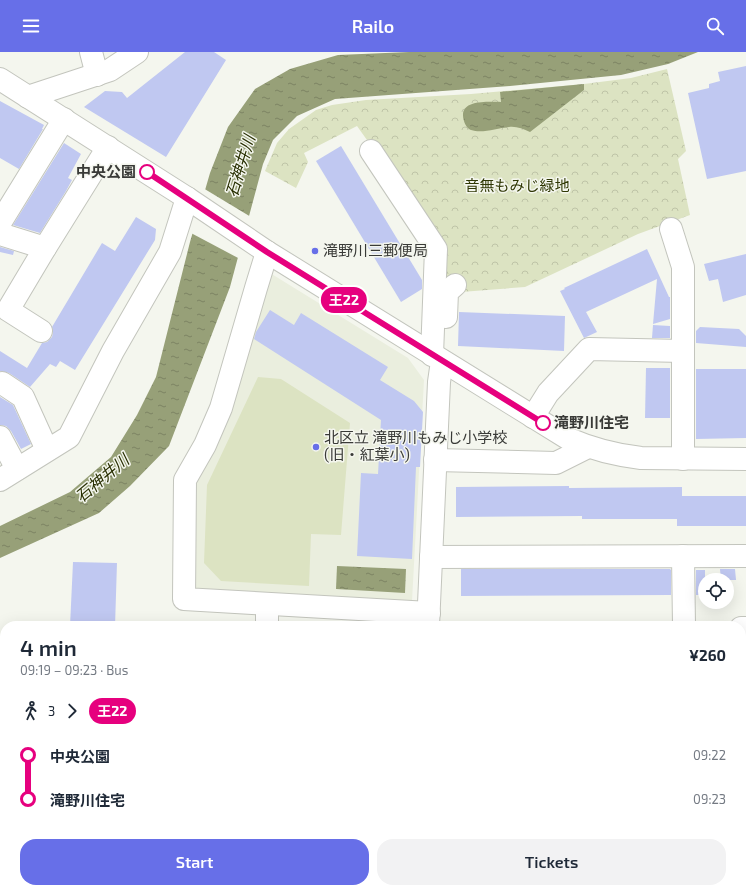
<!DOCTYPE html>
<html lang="en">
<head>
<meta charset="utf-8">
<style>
	:root { --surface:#fff; --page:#f2f2f3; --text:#1f2937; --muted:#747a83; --accent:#676fe8 }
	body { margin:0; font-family:"Exo 2","Noto Sans JP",sans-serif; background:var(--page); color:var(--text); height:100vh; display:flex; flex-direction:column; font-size:15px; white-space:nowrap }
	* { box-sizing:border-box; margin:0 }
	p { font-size:13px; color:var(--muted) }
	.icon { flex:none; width:22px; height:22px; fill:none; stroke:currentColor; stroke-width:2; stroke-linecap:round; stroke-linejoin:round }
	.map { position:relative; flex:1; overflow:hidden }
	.details { position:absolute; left:0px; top:569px; width:746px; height:272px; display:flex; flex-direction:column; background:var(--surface); border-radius:16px 16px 0 0; box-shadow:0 4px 16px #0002 }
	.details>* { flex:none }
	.badge { padding:0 8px; border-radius:13px; font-size:14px; line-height:26px }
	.tools { position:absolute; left:698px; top:521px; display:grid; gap:8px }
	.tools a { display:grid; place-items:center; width:36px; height:36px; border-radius:50%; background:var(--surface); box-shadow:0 4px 16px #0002; font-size:20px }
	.map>.badge { position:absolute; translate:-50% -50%; box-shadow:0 0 0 2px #fff }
	.legs { display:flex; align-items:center; gap:6px; height:44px; padding:0 20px; font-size:13px }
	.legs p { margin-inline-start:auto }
	.headline { display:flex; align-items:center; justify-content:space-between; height:68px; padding:0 20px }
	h1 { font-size:22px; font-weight:600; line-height:30px }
	.action { display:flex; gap:8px; margin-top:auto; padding:8px 20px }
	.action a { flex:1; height:46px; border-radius:16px; background:var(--accent); color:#fff; font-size:16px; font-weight:600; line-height:46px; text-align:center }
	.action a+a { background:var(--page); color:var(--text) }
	ul { padding:0 20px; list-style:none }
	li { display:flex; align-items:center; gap:14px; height:44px; font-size:15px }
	li i { display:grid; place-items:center; width:6px; height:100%; margin:0 5px; background:currentColor }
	li i::after { content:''; width:10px; height:10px; margin:-5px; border:3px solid; border-radius:50%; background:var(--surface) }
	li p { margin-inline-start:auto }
	li:first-child i { background:linear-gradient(#0000 50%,currentColor 0) }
	li:last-child i { background:linear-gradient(currentColor 50%,#0000 0) }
	header { display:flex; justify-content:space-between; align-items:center; height:52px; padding:0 20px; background:var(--accent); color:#fff; font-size:18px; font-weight:600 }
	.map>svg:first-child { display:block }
	.built { fill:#eaeede }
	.park { fill:url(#park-crowns) }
	.garden { fill:#dce3c2 }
	.water { fill:url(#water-ripples) }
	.pier { fill:#f4f6ee }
	.building { fill:#c0c8f1 }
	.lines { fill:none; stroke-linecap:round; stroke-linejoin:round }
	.minor-casing { stroke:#c3c5bd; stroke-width:24 }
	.minor { stroke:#fff; stroke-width:22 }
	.line-1-casing { stroke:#fff; stroke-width:9 }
	.line-1 { stroke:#e6007e; stroke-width:6 }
	.stop-1-dot { fill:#fff; stroke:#e6007e; stroke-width:2 }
	.poi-dot { fill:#676fe8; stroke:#f4f6ee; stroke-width:1.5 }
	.labels { text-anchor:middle; stroke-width:3; stroke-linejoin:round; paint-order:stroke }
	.stop-label { font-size:15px; font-weight:bold; fill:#393a37; stroke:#f4f6ee; text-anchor:end }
	.park-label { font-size:15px; fill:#303805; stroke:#f4f6ee }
	.poi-label { font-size:15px; fill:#393a37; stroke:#f4f6ee; text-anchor:start }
	.water-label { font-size:16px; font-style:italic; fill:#272e00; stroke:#f4f6ee }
</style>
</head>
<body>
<header><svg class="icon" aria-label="menu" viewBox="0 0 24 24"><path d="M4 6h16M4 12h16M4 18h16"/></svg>Railo<svg class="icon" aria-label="search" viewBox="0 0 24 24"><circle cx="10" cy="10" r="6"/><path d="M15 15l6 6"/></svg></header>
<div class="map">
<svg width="746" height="841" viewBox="0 0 746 841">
	<defs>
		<pattern id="park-crowns" width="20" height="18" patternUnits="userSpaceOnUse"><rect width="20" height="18" fill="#dce3c2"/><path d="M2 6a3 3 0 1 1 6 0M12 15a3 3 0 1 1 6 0" fill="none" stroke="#bec4a7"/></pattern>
		<pattern id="water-ripples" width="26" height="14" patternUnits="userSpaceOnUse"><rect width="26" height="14" fill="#97a078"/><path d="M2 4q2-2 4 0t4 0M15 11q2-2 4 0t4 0" fill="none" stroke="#7c8363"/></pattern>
	</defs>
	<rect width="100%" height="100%" fill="#f4f6ee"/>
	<path class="built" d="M270,221l138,85 16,22 -12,221 -218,-7 3,-111 30,-71z"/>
	<path class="park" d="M667,17l19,82 -8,8 12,56 -52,19 -113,53 -64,5 -19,-22 2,-22 -87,-122 -53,27 4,9 -12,26 -31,-17 12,-28 12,-14 27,-19 16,-5 34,-5 105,-6 113,-10 47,-6z"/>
	<path class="garden" d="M258,325l23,2 69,44 -9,112 -30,-1 -2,52 -88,-5 -17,-18 3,-78z"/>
	<g class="water">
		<path d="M409,0h289l-30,12 -47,11 -111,11 -175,13 -38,17 -24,24 -10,24 -33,123 -61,159 -39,40 -31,27 -99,45v-32l70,-34 41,-35 26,-42 19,-38 34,-135 20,-69 18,-46 27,-38 35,-20 48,-14z"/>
		<path d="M584,32v6l-54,42c-7,-3 -14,-6 -21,-5 -12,1 -27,7 -38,3 -3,-1 -6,-5 -7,-9 -7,-22 24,-19 37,-19l-1,-10z"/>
		<path d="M337,514l69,3 -1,24 -69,-4z"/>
	</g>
	<path class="pier" d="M203,136l48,29 -11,42 -49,-26z"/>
	<g class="building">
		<path d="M185,0h29l12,8 -60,97 -82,-50 21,-16 17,1 5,6z"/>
		<path d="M746,14v105l-39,8 -19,-86 21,-5v-4l11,-3 -2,-9z"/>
		<path d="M0,49l44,24 -2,4h1l-24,40 -19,-11z"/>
		<path d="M64,91l17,11 -13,24 4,2 -6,11 -26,42 -27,-8z"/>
		<path d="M341,94l81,134v9l-21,13 -85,-141z"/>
		<path d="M136,165l20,12 -1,11 -80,130 -15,-9 -4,6 -6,-3 -20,23 -21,-14 -9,-2v-20l27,17 15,-25 5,-1 5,-5 1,-5 -1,-5 50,-84 13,8z"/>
		<path d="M0,195l14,4 -1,4 -13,-3z"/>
		<path d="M647,197l22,48h1v22l-17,5 4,-45 -71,33 11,20 -13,6 -24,-47 5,-2 -1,-1z"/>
		<path d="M746,202v41l-23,7 -5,-23 -9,2 -5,-17z"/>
		<path d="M270,258l24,15 7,-12 87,54 -8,13 34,21 9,11 -3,55h-4l-4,92 -55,-3 4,-83 17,1 3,-54 -127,-81 2,-7z"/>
		<path d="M459,260l106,4 -1,35 -106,-5z"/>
		<path d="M653,273l17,1v12h-18z"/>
		<path d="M700,275l39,2 7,7v11l-50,-4v-12z"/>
		<path d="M646,316h24v50h-25z"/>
		<path d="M696,317h50v69l-50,1z"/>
		<path d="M0,345l13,8 18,39 -10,5 -10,-18 -5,-5 -6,-1z"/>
		<path d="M569,434v2l113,-1v9h64v30h-69v-7h-95v-3l-126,1v-30z"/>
		<path d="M73,510l44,1 -2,63h-45z"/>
		<path d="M461,517h209l1,1v25l-210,1z"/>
		<path d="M720,517h15l1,11h-15z"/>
		<rect x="696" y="518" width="9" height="25"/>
	</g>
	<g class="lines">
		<g class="minor-casing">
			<g id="minor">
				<path d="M91,0l6,23"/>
				<path d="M0,27l187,119 80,54 302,187c23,10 46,16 72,19l105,1"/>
				<path d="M28,45l82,-27 27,-18"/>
				<path d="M371,99l65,98 -4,106"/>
				<path d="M0,171l64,-104"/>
				<path d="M671,177l12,38v192"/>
				<path d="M0,182l45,14"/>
				<path d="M267,200l-11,36 -35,120 -16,37 -20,35 -1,119 245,14"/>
				<path d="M446,265l1,-25 8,-7"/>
				<path d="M41,279l-33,-21 37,-62 63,-101"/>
				<path d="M2,331l21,14 24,53"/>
				<path d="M533,365l15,-24 41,-44 94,2"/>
				<path d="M0,385l17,32"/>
				<path d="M435,408l121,3 32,-16"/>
				<path d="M0,428l69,-43 44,-86 57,-99 17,-54"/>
				<path d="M683,504l1,70"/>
				<path d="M431,505l315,-1"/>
				<path d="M267,574v-22"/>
				<path d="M428,574l11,-244 3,-21"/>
				<path d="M741,576h5"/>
				<path d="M741,645h5"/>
				<path d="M0,799l5,-41"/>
				<path d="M741,812h5"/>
				<path d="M514,836l1,5"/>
				<path d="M415,841l1,-5"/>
			</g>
		</g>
		<use href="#minor" class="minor"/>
	</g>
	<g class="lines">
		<g class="line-1-casing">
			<path id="line-1" d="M147,120l120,80 276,171"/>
		</g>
		<use href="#line-1" class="line-1"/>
	</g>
	<g class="stop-1-dot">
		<circle cx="147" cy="120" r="7"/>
		<circle cx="543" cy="371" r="7"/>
	</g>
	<g class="poi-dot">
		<circle cx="315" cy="199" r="4"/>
		<circle cx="316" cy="395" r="4"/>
	</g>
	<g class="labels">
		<g class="stop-label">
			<text x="136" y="125">中央公園</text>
			<text x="554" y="376" text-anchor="start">滝野川住宅</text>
		</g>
		<g class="park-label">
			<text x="517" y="139">音無もみじ緑地</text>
		</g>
		<g class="poi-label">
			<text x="323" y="204">滝野川三郵便局</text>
			<text x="324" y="391">北区立 滝野川もみじ小学校<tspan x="324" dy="17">(旧・紅葉小)</tspan></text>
		</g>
		<g class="water-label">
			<text transform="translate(240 114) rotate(-73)" y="6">石神井川</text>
			<text transform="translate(102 426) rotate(-40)" y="6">石神井川</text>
		</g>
	</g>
</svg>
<div class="tools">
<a><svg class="icon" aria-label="locate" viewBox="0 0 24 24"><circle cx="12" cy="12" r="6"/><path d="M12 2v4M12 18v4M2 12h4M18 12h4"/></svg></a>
</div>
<b class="badge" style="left:344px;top:248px;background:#e6007e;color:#fff">王22</b>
<section class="details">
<div class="headline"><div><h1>4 min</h1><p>09:19 – 09:23 · Bus</p></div><b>¥260</b></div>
<div class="legs"><svg class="icon" aria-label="walk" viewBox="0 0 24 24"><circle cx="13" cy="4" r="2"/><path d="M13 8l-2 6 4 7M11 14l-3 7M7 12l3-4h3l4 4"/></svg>3<svg class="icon" aria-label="forward" viewBox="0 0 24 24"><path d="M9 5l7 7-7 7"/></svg><b class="badge" style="background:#e6007e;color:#fff">王22</b></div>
<ul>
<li><i style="color:#e6007e"></i><b>中央公園</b><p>09:22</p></li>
<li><i style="color:#e6007e"></i><b>滝野川住宅</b><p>09:23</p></li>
</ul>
<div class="action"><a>Start</a><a>Tickets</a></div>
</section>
</div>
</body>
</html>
